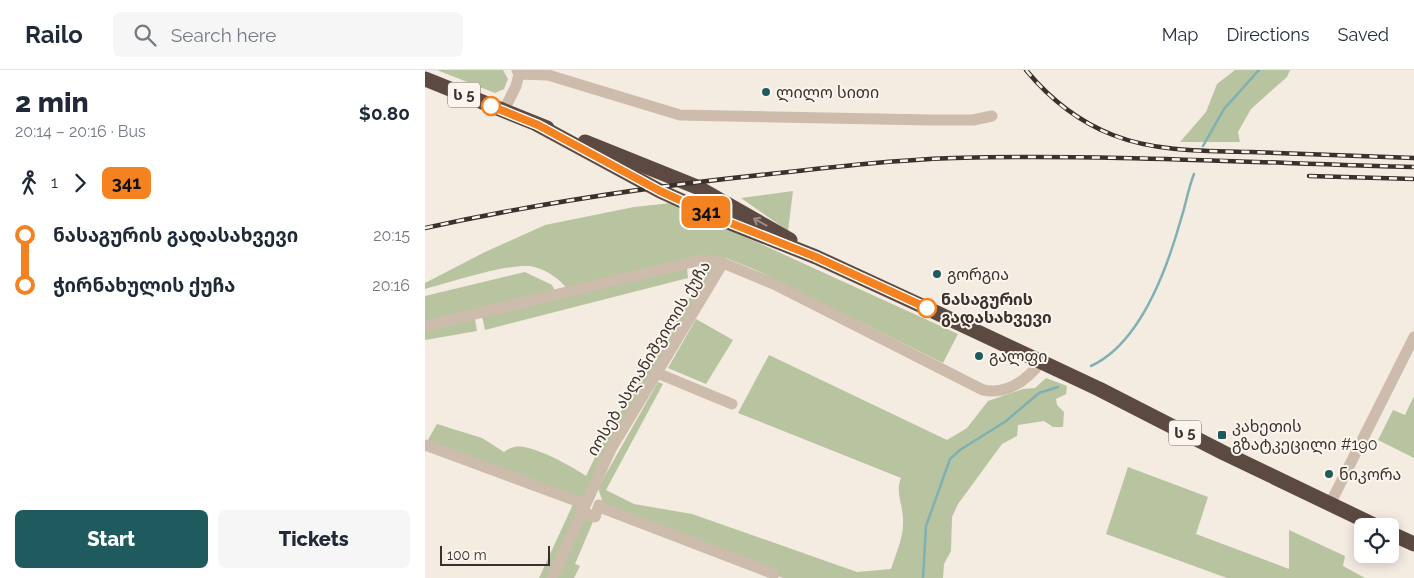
<!DOCTYPE html>
<html lang="en">
<head>
<meta charset="utf-8">
<style>
	:root { --surface:#fff; --page:#f6f6f7; --text:#1f2937; --muted:#747a83; --line:#e0e1e3; --accent:#1f5a5e }
	body { margin:0; font-family:Raleway,"Noto Sans Georgian",sans-serif; background:var(--page); color:var(--text); height:100vh; display:flex; flex-direction:column; font-size:19px; white-space:nowrap }
	* { box-sizing:border-box; margin:0 }
	p { font-size:16px; color:var(--muted) }
	.icon { flex:none; width:28px; height:28px; fill:none; stroke:currentColor; stroke-width:2; stroke-linecap:round; stroke-linejoin:round }
	.map { position:relative; flex:1; overflow:hidden }
	.drawer { display:flex; flex-direction:column; background:var(--surface); width:425px }
	.drawer>* { flex:none }
	.badge { padding:0 10px; border-radius:8px; font-size:18px; line-height:32px }
	.controls { position:absolute; left:929px; top:448px; display:grid; gap:10px }
	.controls a { display:grid; place-items:center; width:45px; height:45px; border-radius:8px; background:var(--surface); box-shadow:0 2px 12px #0003; font-size:25px }
	.scale { position:absolute; left:15px; bottom:12px; width:110px; box-sizing:border-box; padding-left:5px; border:2px solid #3b302b; border-top:0; font-size:14px; line-height:18px; white-space:nowrap; color:#3b302b; -webkit-text-stroke:4px #fbf5ee; paint-order:stroke }
	.map>.badge { position:absolute; translate:-50% -50%; box-shadow:0 0 0 2px #fff }
	.legs { display:flex; align-items:center; gap:8px; height:55px; padding:0 15px; font-size:16px }
	.legs p { margin-inline-start:auto }
	.overview { display:flex; align-items:center; justify-content:space-between; height:85px; padding:0 15px }
	h1 { font-size:28px; font-weight:800; line-height:38px }
	.primary-button { display:flex; gap:10px; margin-top:auto; padding:10px 15px }
	.primary-button a { flex:1; height:58px; border-radius:8px; background:var(--accent); color:#fff; font-size:20px; font-weight:800; line-height:58px; text-align:center }
	.primary-button a+a { background:var(--page); color:var(--text) }
	ul { padding:0 15px; list-style:none }
	li { display:flex; align-items:center; gap:18px; height:50px; font-size:19px }
	li i { display:grid; place-items:center; width:8px; height:100%; margin:0 6px; background:currentColor }
	li i::after { content:''; width:12px; height:12px; margin:-6px; border:4px solid; border-radius:50%; background:var(--surface) }
	li p { margin-inline-start:auto }
	li:first-child i { background:linear-gradient(#0000 50%,currentColor 0) }
	li:last-child i { background:linear-gradient(currentColor 50%,#0000 0) }
	header { display:flex; align-items:center; gap:30px; box-sizing:border-box; height:70px; padding:0 25px; background:var(--surface); border-bottom:1px solid var(--line) }
	header strong { font-size:24px }
	nav { display:flex; gap:28px; margin-inline-start:auto; font-size:18px }
	.search { width:350px; height:45px; background:var(--page); display:flex; align-items:center; gap:12px; box-sizing:border-box; padding:0 18px; border-radius:8px; color:var(--muted); font-size:19px }
	main { display:flex; flex:1; min-height:0 }
	.map>svg:first-child { display:block }
	.green { fill:#b8c4a0 }
	.lines { fill:none; stroke-linecap:round; stroke-linejoin:round }
	.stream { stroke:#7fb0b2; stroke-width:2.5 }
	.minor { stroke:#cdbbac; stroke-width:11 }
	.highway { stroke:#5c4a42; stroke-width:15 }
	.rail-casing { stroke:#3b302b; stroke-width:4.5 }
	.rail { stroke:#fbf5ee; stroke-width:2.5; stroke-dasharray:8; stroke-linecap:butt }
	.oneway { stroke:#9c8e87 }
	.line-1-casing { stroke:#fff; stroke-width:11 }
	.line-1 { stroke:#f58220; stroke-width:8 }
	.poi-dot { fill:#1f5a5e; stroke:#fbf5ee; stroke-width:2 }
	.stop-1-dot { fill:#fff; stroke:#f58220; stroke-width:2.5 }
	.labels { text-anchor:middle; stroke-width:4; stroke-linejoin:round; paint-order:stroke }
	.shield { fill:#fbf5ee; stroke:#756b66; stroke-width:1 }
	.shield-label { font-size:15px; font-weight:bold; fill:#3b302b }
	.poi-label { font-size:16px; fill:#3b302b; stroke:#fbf5ee; text-anchor:start }
	.stop-label { font-size:16px; font-weight:bold; fill:#3b302b; stroke:#fbf5ee; text-anchor:start }
	.street-label { font-size:16px; fill:#3b302b; stroke:#fbf5ee }
</style>
</head>
<body>
<header>
<strong>Railo</strong>
<div class="search"><svg class="icon" aria-label="search" viewBox="0 0 24 24"><circle cx="10" cy="10" r="6"/><path d="M15 15l6 6"/></svg>Search here</div>
<nav><a>Map</a><a>Directions</a><a>Saved</a></nav>
</header>
<main>
<section class="drawer">
<div class="overview"><div><h1>2 min</h1><p>20:14 – 20:16 · Bus</p></div><b>$0.80</b></div>
<div class="legs"><svg class="icon" aria-label="walk" viewBox="0 0 24 24"><circle cx="13" cy="4" r="2"/><path d="M13 8l-2 6 4 7M11 14l-3 7M7 12l3-4h3l4 4"/></svg>1<svg class="icon" aria-label="forward" viewBox="0 0 24 24"><path d="M9 5l7 7-7 7"/></svg><b class="badge" style="background:#f58220;color:#111">341</b></div>
<ul>
<li><i style="color:#f58220"></i><b>ნასაგურის გადასახვევი</b><p>20:15</p></li>
<li><i style="color:#f58220"></i><b>ჭირნახულის ქუჩა</b><p>20:16</p></li>
</ul>
<div class="primary-button"><a>Start</a><a>Tickets</a></div>
</section>
<div class="map">
<svg width="989" height="508" viewBox="0 0 989 508">
	<rect width="100%" height="100%" fill="#f4ebe1"/>
	<g class="green">
		<path d="M12,0h66l5,9 -4,10 -9,4z"/>
		<path d="M810,0h55l-3,7 -36,32 -13,23 2,10h-60l26,-30 11,-28z"/>
		<path d="M368,121l-5,40 -47,-33z"/>
		<path d="M246,133l287,131 -15,29 -185,-92 -32,-13 -159,31c-7,-11 -25,-22 -39,-23 -25,-1 -77,16 -103,23v-6l60,-31 60,-27 89,-18z"/>
		<path d="M285,194l6,4 -133,232 12,17 -20,47 5,2 -6,12h-35l36,-78 -150,-55 12,-21 45,14 22,14c3,-2 7,-5 11,-5 15,-4 58,20 71,29l16,-33z"/>
		<path d="M262,198l1,10 -203,52 -3,-14z"/>
		<path d="M100,202l27,13 3,6 -130,31v-26z"/>
		<path d="M50,249l2,12 -52,9v-9z"/>
		<path d="M271,249l37,21 -27,44 -38,-16z"/>
		<path d="M344,285l178,85 20,-12 21,-27 35,-12 12,-1 11,-10 21,8 -1,8 -10,5 1,6 7,7 -1,15h-10l-9,-6 -26,4 -1,11 -15,8 -44,60 -6,13 -1,34 -7,13 -1,14h-160l-178,-69 -7,-21 60,-106 5,2 -57,106 28,14 58,10 165,58 34,-3c5,-16 13,-32 12,-49 0,-15 -8,-28 -2,-42l-163,-65z"/>
		<path d="M989,326v62l-36,-18 15,-30 12,5z"/>
		<path d="M703,397l80,30 -12,37 93,35v-39l56,26 -2,10 22,12h-138l-121,-44z"/>
	</g>
	<g class="lines">
		<g class="stream">
			<path d="M778,76l21,-37 35,-39"/>
			<path d="M666,296c50,-23 76,-97 90,-147 5,-15 7,-30 13,-45"/>
			<path d="M498,508l3,-52 24,-67 10,-9 46,-29 33,-28 19,-6"/>
		</g>
		<g class="minor">
			<path d="M94,4l29,1 132,40 251,5h42l19,-4"/>
			<path d="M79,40l12,-24 3,-12 -2,-4"/>
			<path d="M0,256l276,-66 22,3 53,22 207,105c24,5 43,-9 58,-28"/>
			<path d="M232,303l75,31"/>
			<path d="M0,375l160,59"/>
			<path d="M905,434l84,-167"/>
			<path d="M156,441l14,6 4,-12 6,4 169,65"/>
			<path d="M127,508l59,-129 112,-186"/>
		</g>
		<g class="highway">
			<path d="M0,9l122,49"/>
			<path d="M113,55l122,66 68,31 88,35 104,48 179,84 125,64 152,73"/>
			<path d="M160,72l112,45 93,53"/>
			<path d="M965,463l24,11"/>
		</g>
		<g class="rail-casing">
			<g id="rail">
				<path d="M601,0c24,29 51,51 87,65 43,17 92,16 138,17 54,2 109,4 163,6"/>
				<path d="M884,106l105,3"/>
				<path d="M0,158c114,-25 229,-42 345,-54 62,-7 123,-14 184,-16 153,-4 307,5 460,9"/>
			</g>
		</g>
		<use href="#rail" class="rail"/>
	</g>
	<defs><path id="oneway-shaft" d="M-6 0H5M1.5-3L5.5 0L1.5 3" fill="none" stroke-width="1.6" stroke-linecap="round" stroke-linejoin="round" transform="scale(1.25)"/></defs>
	<use class="oneway" href="#oneway-shaft" transform="translate(335 152) rotate(-151)"/>
	<g class="lines">
		<g class="line-1-casing">
			<path id="line-1" d="M66,36l47,19 122,66 68,31 88,35 111,51"/>
		</g>
		<use href="#line-1" class="line-1"/>
	</g>
	<g class="poi-dot">
		<circle cx="341" cy="22" r="5"/>
		<circle cx="512" cy="204" r="5"/>
		<circle cx="554" cy="286" r="5"/>
		<rect x="792" y="360" width="10" height="10" rx="2.5"/>
		<circle cx="904" cy="404" r="5"/>
	</g>
	<g class="stop-1-dot">
		<circle cx="66" cy="36" r="9"/>
		<circle cx="502" cy="238" r="9"/>
	</g>
	<g class="labels">
		<g class="shield">
			<rect x="23" y="12.5" width="32" height="25" rx="4"/>
			<rect x="744" y="350.5" width="32" height="25" rx="4"/>
		</g>
		<g class="shield-label">
			<text x="39" y="30">ს 5</text>
			<text x="760" y="368">ს 5</text>
		</g>
		<g class="poi-label">
			<text x="351" y="28">ლილო სითი</text>
			<text x="522" y="210">გორგია</text>
			<text x="564" y="292">გალფი</text>
			<text x="807" y="362">კახეთის<tspan x="807" dy="18">გზატკეცილი #190</tspan></text>
			<text x="914" y="410">ნიკორა</text>
		</g>
		<g class="stop-label">
			<text x="516" y="235">ნასაგურის<tspan x="516" dy="18">გადასახვევი</tspan></text>
		</g>
		<g class="street-label">
			<text transform="translate(223 288) rotate(-59)" y="6">იოსებ ასლანიშვილის ქუჩა</text>
		</g>
	</g>
</svg>
<div class="controls">
<a><svg class="icon" aria-label="locate" viewBox="0 0 24 24"><circle cx="12" cy="12" r="6"/><path d="M12 2v4M12 18v4M2 12h4M18 12h4"/></svg></a>
</div>
<div class="scale">100 m</div>
<b class="badge" style="left:281px;top:142px;background:#f58220;color:#111">341</b>
</div>
</main>
</body>
</html>
